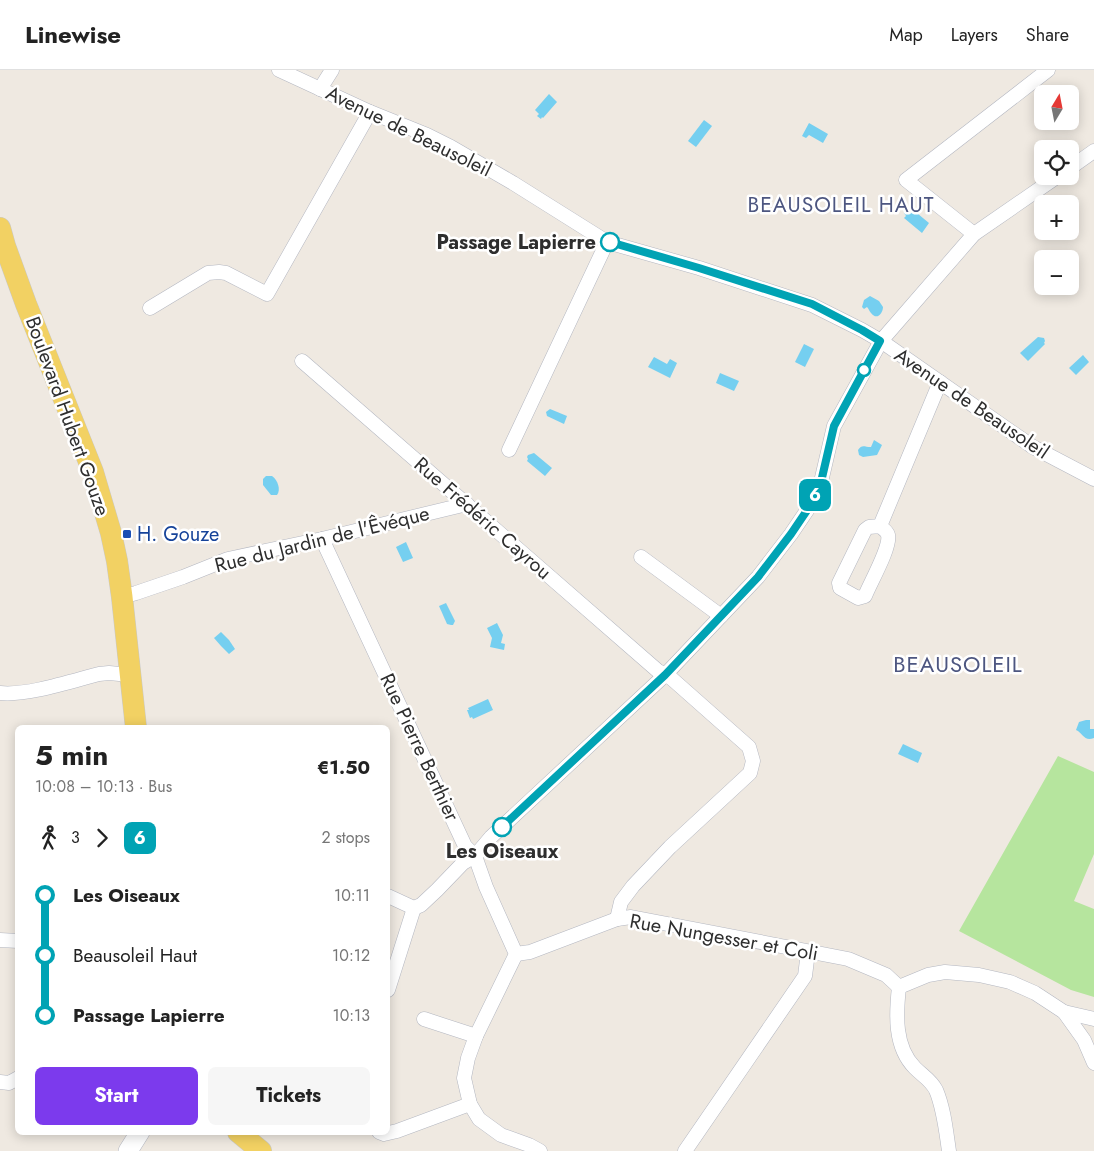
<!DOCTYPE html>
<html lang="en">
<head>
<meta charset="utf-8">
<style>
	:root { --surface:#fff; --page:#f6f6f6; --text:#222; --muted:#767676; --line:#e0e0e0; --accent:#7c3aed }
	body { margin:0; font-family:Jost,sans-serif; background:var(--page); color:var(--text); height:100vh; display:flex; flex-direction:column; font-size:19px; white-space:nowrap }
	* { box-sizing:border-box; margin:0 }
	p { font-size:16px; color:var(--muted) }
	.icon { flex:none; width:28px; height:28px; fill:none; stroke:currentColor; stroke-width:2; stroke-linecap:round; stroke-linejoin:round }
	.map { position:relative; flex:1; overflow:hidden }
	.side { position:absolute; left:15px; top:655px; width:375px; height:410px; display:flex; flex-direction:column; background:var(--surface); border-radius:8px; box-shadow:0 2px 12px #0003 }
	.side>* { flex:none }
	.badge { padding:0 10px; border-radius:8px; font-size:18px; line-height:32px }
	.needle { width:32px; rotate:10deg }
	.tools { position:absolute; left:1034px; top:15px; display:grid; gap:10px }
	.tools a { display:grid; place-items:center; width:45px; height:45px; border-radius:8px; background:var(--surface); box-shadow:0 2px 12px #0003; font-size:25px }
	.map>.badge { position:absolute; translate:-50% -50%; box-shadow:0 0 0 2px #fff }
	.legs { display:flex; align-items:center; gap:8px; height:55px; padding:0 20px; font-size:16px }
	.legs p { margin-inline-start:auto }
	.head { display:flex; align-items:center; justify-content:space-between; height:85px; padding:0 20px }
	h1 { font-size:28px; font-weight:700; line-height:38px }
	.button { display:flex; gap:10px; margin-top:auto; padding:10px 20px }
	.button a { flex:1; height:58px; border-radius:8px; background:var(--accent); color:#fff; font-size:20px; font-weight:700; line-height:58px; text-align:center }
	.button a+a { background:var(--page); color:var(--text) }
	ul { padding:0 20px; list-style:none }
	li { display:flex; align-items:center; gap:18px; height:60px; font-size:19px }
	li i { display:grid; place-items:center; width:8px; height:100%; margin:0 6px; background:currentColor }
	li i::after { content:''; width:12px; height:12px; margin:-6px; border:4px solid; border-radius:50%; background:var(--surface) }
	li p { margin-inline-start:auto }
	li:first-child i { background:linear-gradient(#0000 50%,currentColor 0) }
	li:last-child i { background:linear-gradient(currentColor 50%,#0000 0) }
	header { display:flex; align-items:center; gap:30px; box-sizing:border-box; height:70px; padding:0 25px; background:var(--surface); border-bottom:1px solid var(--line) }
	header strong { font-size:24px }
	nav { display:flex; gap:28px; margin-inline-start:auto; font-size:18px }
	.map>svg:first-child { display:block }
	.green { fill:#b6e59e }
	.water { fill:#75cff0 }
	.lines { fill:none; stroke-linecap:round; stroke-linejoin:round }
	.minor-casing { stroke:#b4b7c1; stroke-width:15 }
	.secondary-casing { stroke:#b4b7c1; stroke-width:20 }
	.primary-casing { stroke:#c9c9c9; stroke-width:22 }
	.minor { stroke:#fff; stroke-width:14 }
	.secondary { stroke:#fff; stroke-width:19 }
	.primary { stroke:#f2d163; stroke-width:21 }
	.line-1-casing { stroke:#fff; stroke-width:11 }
	.line-1 { stroke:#00a3b4; stroke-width:8 }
	.stop-1-dot { fill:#fff; stroke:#00a3b4; stroke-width:2.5 }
	.transit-dot { fill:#1a4fb4; stroke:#fff; stroke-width:2 }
	.labels { text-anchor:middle; stroke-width:5; stroke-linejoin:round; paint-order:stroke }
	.street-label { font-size:20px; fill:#2e2e2e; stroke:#fff }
	.stop-label { font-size:20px; font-weight:bold; fill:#2e2e2e; stroke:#fff; text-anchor:end }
	.transit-label { font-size:20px; fill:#164399; stroke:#fff; text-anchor:start }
	.neighbourhood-label { font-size:21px; letter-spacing:1px; fill:#4d5680; stroke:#fff }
	.quarter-label { font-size:22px; letter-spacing:1px; fill:#4d5680; stroke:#fff }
</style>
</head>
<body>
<header>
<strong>Linewise</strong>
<nav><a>Map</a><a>Layers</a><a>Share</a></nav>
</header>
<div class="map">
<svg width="1094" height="1081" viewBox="0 0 1094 1081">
	<rect width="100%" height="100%" fill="#efe9e1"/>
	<path class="green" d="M1058,686l36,16v82l-20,47 20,8v88l-23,-7 -112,-59z"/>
	<g class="water">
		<path d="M549,24l8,8 -14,16 -1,-1 -1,2 -4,-3 2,-2 -4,-4z"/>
		<path d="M704,50l8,6 -16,21 -8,-6z"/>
		<path d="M809,53l19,11 -5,9 -14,-8 -3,3 -4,-2z"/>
		<path d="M912,139l17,14 -7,10 -18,-15 2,-2 -2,-3 2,-3 5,1z"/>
		<path d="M870,226l9,5 4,6c0,6 -6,14 -12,6 -2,-2 -2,-4 -4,-6l-3,2 -2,-2 2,-7z"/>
		<path d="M1038,267l6,1 1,3 -1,2 1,1 -17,17 -8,-8z"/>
		<path d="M804,274l10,5 -9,18 -10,-5z"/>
		<path d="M1083,285l6,7 -13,13 -7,-7z"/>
		<path d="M654,287l13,7 3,-5 7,4 -7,15 -22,-11z"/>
		<path d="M720,303l19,8 -5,10 -18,-8z"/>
		<path d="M550,339l17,7 -3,8 -17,-8 -1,-4z"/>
		<path d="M874,370l8,5 -5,10 -14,2 -4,-2 -1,-5c4,-6 6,-3 13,-3z"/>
		<path d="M534,383l18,15 -7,8 -18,-15 1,-2 -1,-2 1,-2z"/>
		<path d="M266,406h6c6,4 9,14 5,19h-6l-8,-10v-6z"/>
		<path d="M406,472l7,16 -10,4 -7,-15z"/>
		<path d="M446,533l9,18 -2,4h-2l-4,-1 -8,-18z"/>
		<path d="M497,553l6,12 -2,8 4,1 -1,6 -14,-3 2,-9 -5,-10z"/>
		<path d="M221,562l8,8 6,9 -6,5 -8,-8 -7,-8z"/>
		<path d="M488,629l5,11 -20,9 -1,-2 -2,1 -3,-8h2l-1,-2z"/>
		<path d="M1086,650h4v9h4v9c-10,4 -11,-5 -18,-8l3,-8z"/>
		<path d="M903,674l19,9 -4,10 -20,-9z"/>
	</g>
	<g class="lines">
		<g class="minor-casing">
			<g id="minor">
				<path d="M279,0l91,42 57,23 24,12 62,36 94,59 92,26 113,37 50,25 19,11 152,106 61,32"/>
				<path d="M320,19l12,-19"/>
				<path d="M1070,98l24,-17"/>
				<path d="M974,164l-68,-54 142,-110"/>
				<path d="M150,238l58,-35 11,-1 7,1 41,21 103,-182"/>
				<path d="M302,291l356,310 13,7 78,69 4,14 -3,12 -80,74 -37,39 -12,16 -4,17"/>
				<path d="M509,380l98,-208"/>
				<path d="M880,456c3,3 7,5 8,9 3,12 -18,48 -23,61l-7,2 -18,-10 -1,-5 26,-53 4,-3 11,-1 60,-144"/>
				<path d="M322,469l143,307 10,10 11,31 30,67 -40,82 -8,22 -4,20 6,26 9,15 22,16 28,10 11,6"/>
				<path d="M641,487l80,59"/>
				<path d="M122,527l14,-4 47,-16 45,-18 94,-20 145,-35"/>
				<path d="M0,623c27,3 72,-12 99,-19l10,-1 21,2"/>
				<path d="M388,826l26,12 7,-3 16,-15 26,-27 12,-7 16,-19 174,-162 93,-98 33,-43 23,-34 7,-18 13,-56 47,-85 93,-107 84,-58"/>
				<path d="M0,870l18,1"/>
				<path d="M516,884l14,-2 87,-33 14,-2 217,42 38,16 13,12"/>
				<path d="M899,917l29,-12 17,-3 34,3 31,7 25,11 29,19 20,28 10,23"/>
				<path d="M899,917c-3,27 -5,60 16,81 8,8 16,12 21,22 8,19 10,41 13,61"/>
				<path d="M388,920l26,-82"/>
				<path d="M1064,942l30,7"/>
				<path d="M424,949l52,17"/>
				<path d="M0,1012l9,1 9,-5"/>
				<path d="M379,1062l5,2 13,-3 73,-27"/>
				<path d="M685,1081l120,-175 3,-24"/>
			</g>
		</g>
		<g class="secondary-casing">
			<path id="secondary" d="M128,1081l12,-19"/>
		</g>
		<g class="primary-casing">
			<g id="primary">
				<path d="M0,158l5,18 21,58 67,168 18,61 6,28 5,36 14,131"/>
				<path d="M238,1062l23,19"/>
			</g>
		</g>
		<use href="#minor" class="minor"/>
		<use href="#secondary" class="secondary"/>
		<use href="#primary" class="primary"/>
	</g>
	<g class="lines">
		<g class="line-1-casing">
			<path id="line-1" d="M502,757l163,-152 93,-98 33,-43 23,-34 7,-18 13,-56 46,-85 -18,-11 -50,-26 -113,-36 -89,-26"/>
		</g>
		<use href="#line-1" class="line-1"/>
	</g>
	<g class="stop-1-dot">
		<circle cx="610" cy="172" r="9"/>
		<circle cx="864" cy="300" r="6"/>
		<circle cx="502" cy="757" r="9"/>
	</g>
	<rect class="transit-dot" x="122" y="459" width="10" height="10" rx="2.5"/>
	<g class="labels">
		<g class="street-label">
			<text transform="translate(409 61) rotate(26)" y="7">Avenue de Beausoleil</text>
			<text transform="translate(972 333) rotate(34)" y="7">Avenue de Beausoleil</text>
			<text transform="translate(68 346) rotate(70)" y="7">Boulevard Hubert Gouze</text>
			<text transform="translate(483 448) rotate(41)" y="7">Rue Frédéric Cayrou</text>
			<text transform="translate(322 469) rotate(-14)" y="7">Rue du Jardin de l'Êvéque</text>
			<text transform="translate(420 677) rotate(65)" y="7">Rue Pierre Berthier</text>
			<text transform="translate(724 867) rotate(10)" y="7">Rue Nungesser et Coli</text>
		</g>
		<g class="stop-label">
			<text x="596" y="179">Passage Lapierre</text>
			<text x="502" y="788" text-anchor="middle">Les Oiseaux</text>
		</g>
		<g class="transit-label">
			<text x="137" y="471">H. Gouze</text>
		</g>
		<g class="neighbourhood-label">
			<text x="841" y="142">BEAUSOLEIL HAUT</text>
		</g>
		<g class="quarter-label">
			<text x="958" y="602">BEAUSOLEIL</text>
		</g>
	</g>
</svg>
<div class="tools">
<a><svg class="needle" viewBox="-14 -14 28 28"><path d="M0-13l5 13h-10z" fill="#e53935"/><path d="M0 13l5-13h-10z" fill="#767676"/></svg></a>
<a><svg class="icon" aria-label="locate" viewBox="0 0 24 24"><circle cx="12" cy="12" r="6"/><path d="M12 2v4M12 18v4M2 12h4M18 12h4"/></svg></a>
<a>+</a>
<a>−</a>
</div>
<b class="badge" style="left:815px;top:425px;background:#00a3b4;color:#fff">6</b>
<section class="side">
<div class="head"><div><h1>5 min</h1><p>10:08 – 10:13 · Bus</p></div><b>€1.50</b></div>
<div class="legs"><svg class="icon" aria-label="walk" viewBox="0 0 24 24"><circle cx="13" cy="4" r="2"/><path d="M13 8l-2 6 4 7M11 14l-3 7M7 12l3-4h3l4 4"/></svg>3<svg class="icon" aria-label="forward" viewBox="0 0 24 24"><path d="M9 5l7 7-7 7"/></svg><b class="badge" style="background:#00a3b4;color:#fff">6</b><p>2 stops</p></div>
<ul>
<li><i style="color:#00a3b4"></i><b>Les Oiseaux</b><p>10:11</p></li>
<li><i style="color:#00a3b4"></i><span>Beausoleil Haut</span><p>10:12</p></li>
<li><i style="color:#00a3b4"></i><b>Passage Lapierre</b><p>10:13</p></li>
</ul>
<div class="button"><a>Start</a><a>Tickets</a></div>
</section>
</div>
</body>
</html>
